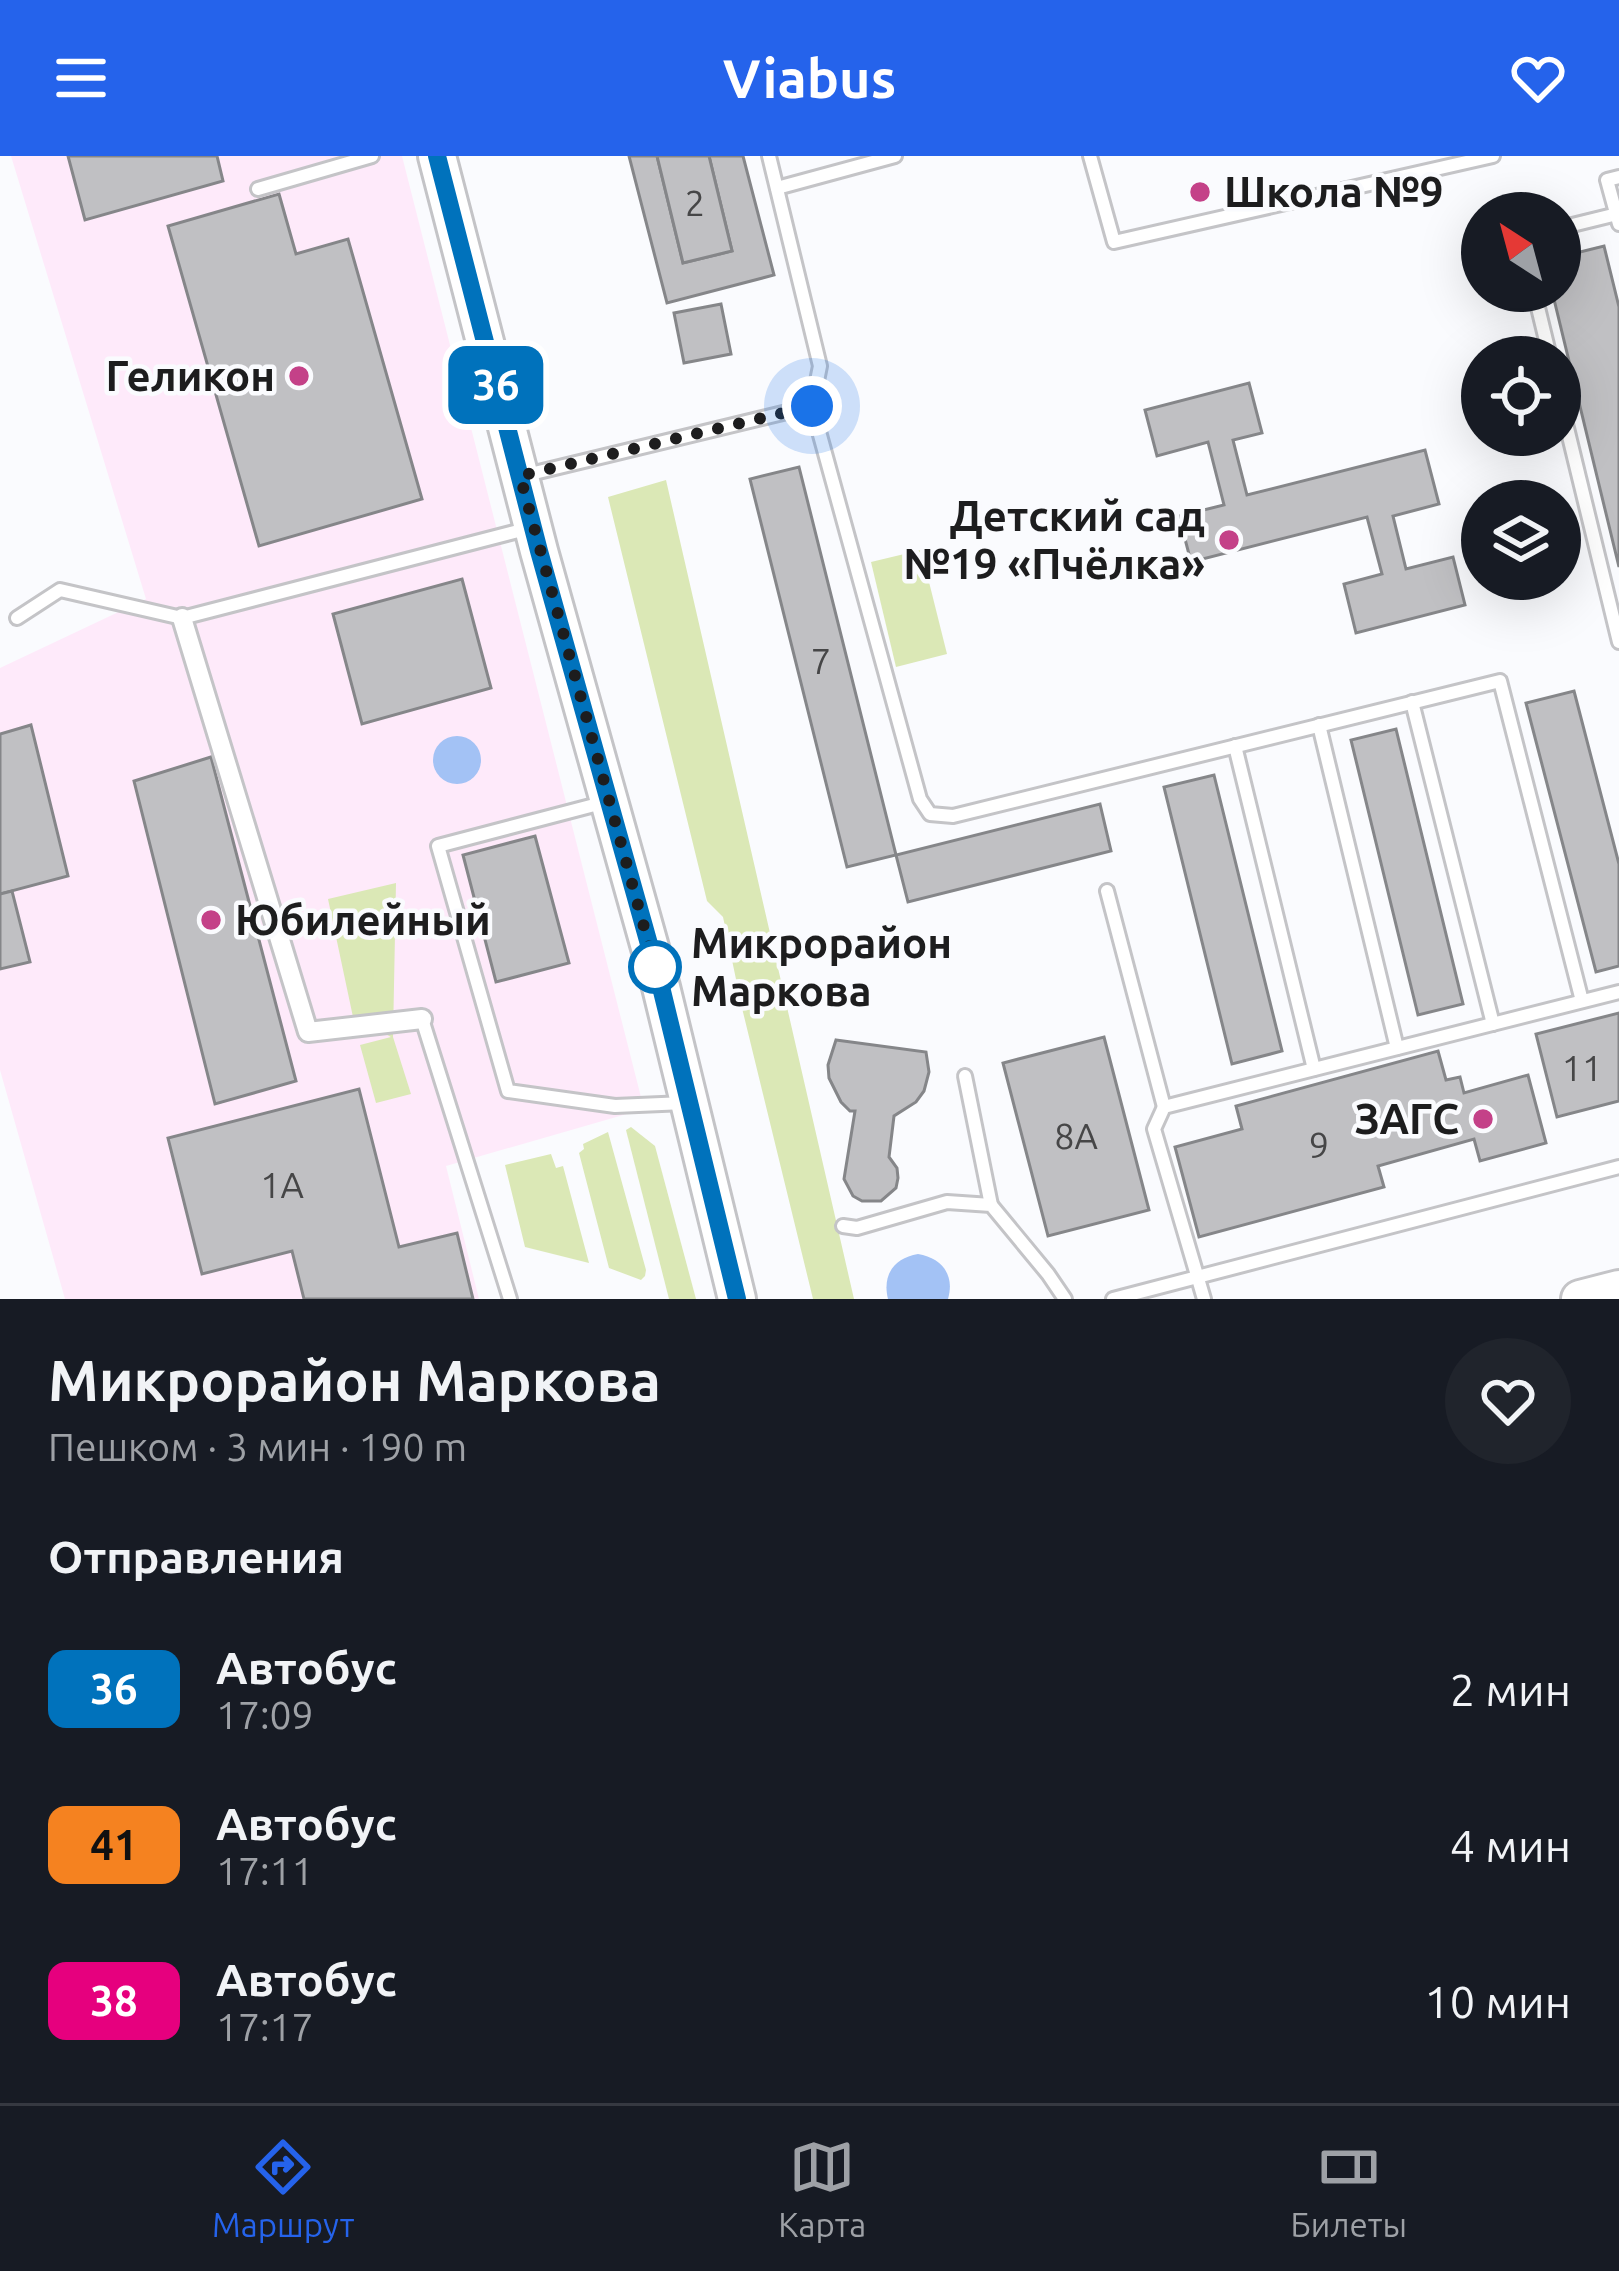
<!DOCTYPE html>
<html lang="ru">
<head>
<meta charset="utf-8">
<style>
	:root { --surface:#171b24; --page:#20242c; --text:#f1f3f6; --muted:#9ea1a6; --line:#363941; --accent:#2563eb }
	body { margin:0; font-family:Ubuntu,sans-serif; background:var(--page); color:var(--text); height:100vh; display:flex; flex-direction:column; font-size:45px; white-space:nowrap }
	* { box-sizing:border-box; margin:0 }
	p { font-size:39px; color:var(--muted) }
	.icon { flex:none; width:66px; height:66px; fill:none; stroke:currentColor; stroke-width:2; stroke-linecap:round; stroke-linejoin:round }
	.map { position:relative; height:1143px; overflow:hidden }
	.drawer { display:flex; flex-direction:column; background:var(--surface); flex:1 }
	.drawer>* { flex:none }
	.badge { padding:0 24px; border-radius:18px; font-size:42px; line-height:78px }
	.needle { width:78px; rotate:324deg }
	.controls { position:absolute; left:1461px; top:36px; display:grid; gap:24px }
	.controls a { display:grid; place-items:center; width:120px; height:120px; border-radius:50%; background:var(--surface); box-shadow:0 12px 48px #0002; font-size:60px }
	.you { position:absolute; width:60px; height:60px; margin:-30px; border:9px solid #fff; border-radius:50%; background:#1a73e8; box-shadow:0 0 0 18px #1a73e833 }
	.map>.badge { position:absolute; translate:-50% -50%; box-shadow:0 0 0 6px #fff }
	h2 { padding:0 48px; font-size:45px; line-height:108px }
	.round { display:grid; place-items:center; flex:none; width:126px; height:126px; border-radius:63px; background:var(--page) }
	.overview { display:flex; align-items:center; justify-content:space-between; height:204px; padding:0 48px }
	h1 { font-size:57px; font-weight:600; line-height:90px }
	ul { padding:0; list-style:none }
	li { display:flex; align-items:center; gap:36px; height:156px; padding:0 48px }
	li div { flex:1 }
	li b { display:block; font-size:45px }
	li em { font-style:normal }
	li .badge { min-width:132px; font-weight:700; text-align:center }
	header { display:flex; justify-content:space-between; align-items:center; height:156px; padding:0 48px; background:var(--accent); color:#fff; font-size:54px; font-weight:600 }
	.menu { display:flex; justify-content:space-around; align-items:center; height:168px; border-top:3px solid var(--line); background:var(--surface); font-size:33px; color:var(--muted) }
	.menu a { display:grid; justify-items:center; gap:6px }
	.menu .on { color:var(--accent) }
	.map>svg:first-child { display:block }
	.commercial { fill:#feeafa }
	.green { fill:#dbe8b6 }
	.water { fill:#a3c2f5 }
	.building { fill:#c0c0c3; stroke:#858689; stroke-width:3 }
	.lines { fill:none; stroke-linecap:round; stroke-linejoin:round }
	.service-casing { stroke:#c4c4c7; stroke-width:18 }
	.pedestrian-casing { stroke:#c4c4c7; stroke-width:24 }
	.secondary-casing { stroke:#c4c4c7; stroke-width:42 }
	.service { stroke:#fff; stroke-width:12 }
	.pedestrian { stroke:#fff; stroke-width:18 }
	.secondary { stroke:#fff; stroke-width:36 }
	.line-casing { stroke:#fff; stroke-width:27 }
	.line { stroke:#0072bc; stroke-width:18 }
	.walk { stroke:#1d1d1e; stroke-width:12; stroke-dasharray:0 21.6 }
	.poi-dot { fill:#c44188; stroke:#fafbfe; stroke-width:4.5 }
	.stop-dot { fill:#fff; stroke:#0072bc; stroke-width:6 }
	.labels { text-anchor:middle; stroke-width:9; stroke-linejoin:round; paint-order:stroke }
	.number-label { font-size:36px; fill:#464647 }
	.poi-label { font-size:42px; font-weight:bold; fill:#1d1d1e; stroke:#fafbfe; text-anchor:end }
	.stop-label { font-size:42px; font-weight:bold; fill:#1d1d1e; stroke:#fafbfe; text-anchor:start }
</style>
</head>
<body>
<header><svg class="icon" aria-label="menu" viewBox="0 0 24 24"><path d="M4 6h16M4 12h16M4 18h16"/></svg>Viabus<svg class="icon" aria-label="heart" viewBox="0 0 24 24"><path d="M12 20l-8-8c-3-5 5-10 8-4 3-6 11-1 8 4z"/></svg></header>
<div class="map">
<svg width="1619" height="1143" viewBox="0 0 1619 1143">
	<rect width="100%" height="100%" fill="#fafbfe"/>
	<path class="commercial" d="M11,0h391l242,953 -198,57 33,133h-414l-65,-229v-402l146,-69z"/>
	<g class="green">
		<path d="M666,324l188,819h-41l-71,-291 -19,-91 -16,-16 -99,-404z"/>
		<path d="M921,394l26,104 -51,13 -25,-105z"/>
		<path d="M396,727l-3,154 18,57 -35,9 -16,-58 31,-8 -38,-20 -25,-118z"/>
		<path d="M631,971l24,19 41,153h-27l-43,-169z"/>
		<path d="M608,976l38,138 -1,6 -4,4 -32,-12 -30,-115 5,-4 -1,-5z"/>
		<path d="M551,998l5,14 7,-2 26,97 -64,-16 -20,-82z"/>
	</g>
	<g class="water">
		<circle cx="457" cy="604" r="24"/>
		<path d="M918,1098c24,4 37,21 30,45h-60c-6,-24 6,-41 30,-45z"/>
	</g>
	<g class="building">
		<path d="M68,0h149l6,25 -138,39z"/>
		<path d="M629,0h28l26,107 49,-12 -23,-95h34l31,119 -107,28z"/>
		<path d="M657,0h52l23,95 -49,12z"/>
		<path d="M279,38l17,60 52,-15 74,260 -163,47 -91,-320z"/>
		<path d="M1604,90l15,61v260l-67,-276h8v-34z"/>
		<path d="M721,148l10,50 -47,9 -10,-50z"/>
		<path d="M1249,227l13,50 -29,7 14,55 178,-45 14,54 -46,12 13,53 47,-12 12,48 -109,28 -12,-49 38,-10 -15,-57 -176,45 -12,-46 45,-11 -16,-63 -51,14 -12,-46z"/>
		<path d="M799,311l97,388 -49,12 -97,-388z"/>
		<path d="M462,423l29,109 -129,36 -29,-110z"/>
		<path d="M1574,535l45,173v102l-23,6 -70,-269z"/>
		<path d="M31,569l37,151 -68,18v-160z"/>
		<path d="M1396,573l67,275 -45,11 -67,-275z"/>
		<path d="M211,601l85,324 -81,23 -81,-323z"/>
		<path d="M1214,619l68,276 -50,13 -68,-277z"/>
		<path d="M1100,648l11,47 -203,51 -12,-47z"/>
		<path d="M535,680l34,127 -73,19 -33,-127z"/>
		<path d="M12,735l18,71 -30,7v-75z"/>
		<path d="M1619,857v88l-62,16 -21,-83z"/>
		<path d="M1104,881l45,173 -101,26 -45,-173z"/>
		<path d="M836,884l90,12 3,20 -5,19 -8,11 -22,14 -5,41 8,11 1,10 -2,10 -15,13h-19l-9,-5 -9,-17 11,-68h-5l-9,-9 -12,-24 -1,-13z"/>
		<path d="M1438,895l8,29 14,-3 4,16 64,-18 18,68 -66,18 -6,-22 -96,27 6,21 -185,50 -24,-90 67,-18 -6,-23z"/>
		<path d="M359,933l40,158 58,-14 16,66h-169l-12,-48 -90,23 -34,-136z"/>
	</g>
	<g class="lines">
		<g class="service-casing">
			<g id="service">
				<path d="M1090,0l24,86 379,-86"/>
				<path d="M1619,21l-12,3 12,44"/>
				<path d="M777,32l118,-32"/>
				<path d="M258,33l114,-33"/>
				<path d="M1560,72l57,-14"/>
				<path d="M1534,135l16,66"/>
				<path d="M1560,243l59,243"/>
				<path d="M812,250l108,393 10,15 23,2 547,-135 82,320"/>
				<path d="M526,319l286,-69 8,-40 -51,-210"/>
				<path d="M17,462l43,-28 122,28 344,-89"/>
				<path d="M1412,546l81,322"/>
				<path d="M1319,569l78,323"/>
				<path d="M1235,590l79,323"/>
				<path d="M602,647l-164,43 70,245 107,15 70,-3"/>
				<path d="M1107,735l57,216"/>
				<path d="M422,863l88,280"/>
				<path d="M965,920l26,129"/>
				<path d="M843,1070l14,2 90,-26 44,3 57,69 17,25"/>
				<path d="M1113,1143l506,-132"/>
				<path d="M1204,1143l-50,-170 10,-22 455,-115"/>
			</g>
		</g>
		<g class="pedestrian-casing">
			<path id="pedestrian" d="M182,462l126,414 114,-13"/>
		</g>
		<g class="secondary-casing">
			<g id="secondary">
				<path d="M437,0l102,395 122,436 76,312"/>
				<path d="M1580,1143l39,-10"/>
			</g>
		</g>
		<use href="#service" class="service"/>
		<use href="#pedestrian" class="pedestrian"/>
		<use href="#secondary" class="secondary"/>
	</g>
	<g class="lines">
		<g class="line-casing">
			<path id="line" d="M437,0l102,395 122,436 76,312"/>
		</g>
		<use href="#line" class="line"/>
		<path class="walk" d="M655,811l-135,-491 292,-70"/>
	</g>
	<g class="poi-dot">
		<circle cx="1200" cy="36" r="12"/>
		<circle cx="299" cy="220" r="12"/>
		<circle cx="1229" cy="384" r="12"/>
		<circle cx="211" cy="764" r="12"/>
		<circle cx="1483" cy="963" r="12"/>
	</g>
	<circle class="stop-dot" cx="655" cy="811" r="24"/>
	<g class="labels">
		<g class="number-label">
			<text x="695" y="60">2</text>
			<text x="821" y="518">7</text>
			<text x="1582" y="925">11</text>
			<text x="1076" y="993">8А</text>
			<text x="1319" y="1002">9</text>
			<text x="282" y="1042">1А</text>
		</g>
		<g class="poi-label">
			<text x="1224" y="51" text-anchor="start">Школа №9</text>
			<text x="275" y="235">Геликон</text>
			<text x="1205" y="375">Детский сад<tspan x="1205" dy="48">№19 «Пчёлка»</tspan></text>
			<text x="235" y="779" text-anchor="start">Юбилейный</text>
			<text x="1459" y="978">ЗАГС</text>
		</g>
		<g class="stop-label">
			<text x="691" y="802">Микрорайон<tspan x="691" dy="48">Маркова</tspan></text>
		</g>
	</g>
</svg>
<div class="controls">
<a><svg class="needle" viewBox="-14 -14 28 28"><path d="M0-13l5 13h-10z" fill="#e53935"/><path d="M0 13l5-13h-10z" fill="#9ea1a6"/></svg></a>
<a><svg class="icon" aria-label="locate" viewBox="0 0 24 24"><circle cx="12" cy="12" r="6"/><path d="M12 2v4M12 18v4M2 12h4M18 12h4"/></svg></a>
<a><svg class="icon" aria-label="layers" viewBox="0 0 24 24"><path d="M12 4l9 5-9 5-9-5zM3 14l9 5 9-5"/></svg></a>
</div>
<div class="you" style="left:812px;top:250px"></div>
<b class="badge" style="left:496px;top:229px;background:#0072bc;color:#fff">36</b>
</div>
<section class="drawer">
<div class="overview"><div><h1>Микрорайон Маркова</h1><p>Пешком · 3 мин · 190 m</p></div><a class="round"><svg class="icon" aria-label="heart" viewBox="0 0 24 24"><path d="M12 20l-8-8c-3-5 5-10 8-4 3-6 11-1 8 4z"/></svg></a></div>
<h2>Отправления</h2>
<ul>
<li><span class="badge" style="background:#0072bc;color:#fff">36</span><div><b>Автобус</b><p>17:09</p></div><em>2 мин</em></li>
<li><span class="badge" style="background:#f58220;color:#111">41</span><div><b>Автобус</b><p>17:11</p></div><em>4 мин</em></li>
<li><span class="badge" style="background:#e6007e;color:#fff">38</span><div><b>Автобус</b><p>17:17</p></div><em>10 мин</em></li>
</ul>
</section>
<nav class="menu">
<a class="on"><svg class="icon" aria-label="directions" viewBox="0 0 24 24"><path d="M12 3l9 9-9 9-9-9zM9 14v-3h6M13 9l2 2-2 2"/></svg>Маршрут</a>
<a><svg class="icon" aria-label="map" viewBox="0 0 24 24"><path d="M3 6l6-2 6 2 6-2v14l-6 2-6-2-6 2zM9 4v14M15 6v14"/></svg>Карта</a>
<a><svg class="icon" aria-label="tickets" viewBox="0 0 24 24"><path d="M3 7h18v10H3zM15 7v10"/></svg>Билеты</a>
</nav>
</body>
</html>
